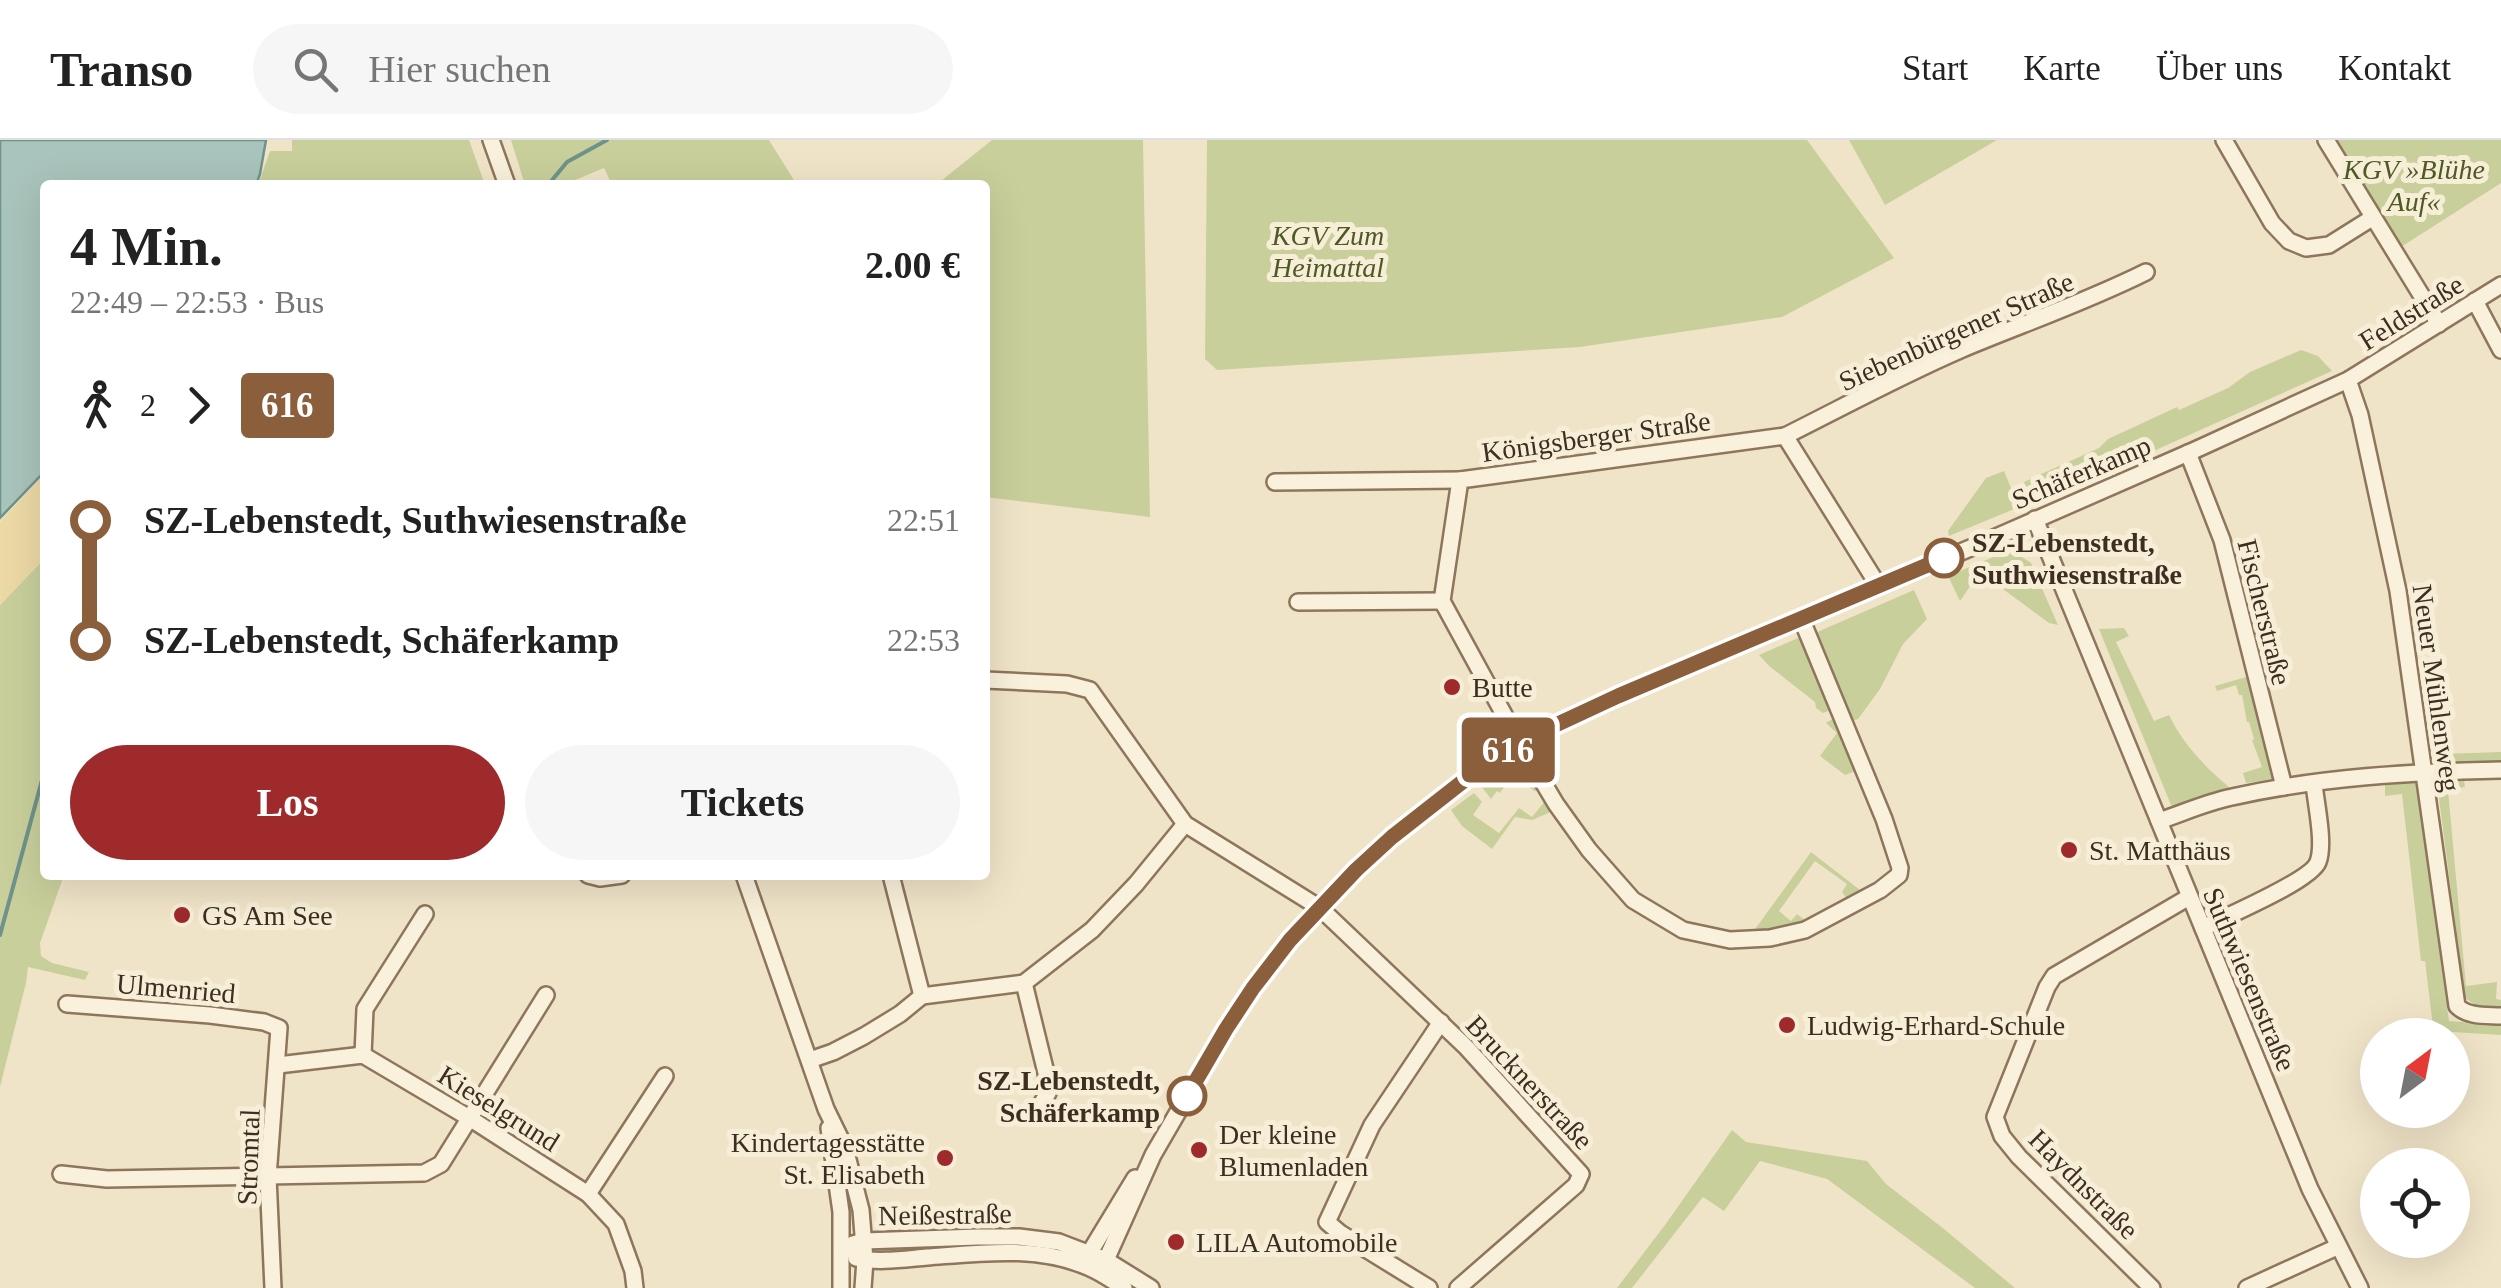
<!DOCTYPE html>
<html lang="de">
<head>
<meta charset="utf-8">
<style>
	:root { --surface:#fff; --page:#f6f6f6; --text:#222; --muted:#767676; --line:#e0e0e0; --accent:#9e2a2b }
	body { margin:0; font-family:Georgia,serif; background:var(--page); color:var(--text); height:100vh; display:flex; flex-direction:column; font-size:38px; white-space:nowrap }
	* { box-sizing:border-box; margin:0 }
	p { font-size:32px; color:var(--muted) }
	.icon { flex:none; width:55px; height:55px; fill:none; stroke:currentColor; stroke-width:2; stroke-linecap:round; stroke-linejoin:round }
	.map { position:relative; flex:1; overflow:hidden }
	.details { position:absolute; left:40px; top:40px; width:950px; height:700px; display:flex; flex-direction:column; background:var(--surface); border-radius:10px; box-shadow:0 10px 40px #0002 }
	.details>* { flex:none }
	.badge { padding:0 20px; border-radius:8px; font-size:35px; line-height:65px }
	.needle { width:65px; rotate:32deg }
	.tools { position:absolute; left:2360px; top:878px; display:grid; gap:20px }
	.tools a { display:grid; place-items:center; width:110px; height:110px; border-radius:50%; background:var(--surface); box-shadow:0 10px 40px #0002; font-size:50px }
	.map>.badge { position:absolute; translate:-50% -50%; box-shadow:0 0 0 5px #fff }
	.legs { display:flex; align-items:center; gap:15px; height:110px; padding:0 30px; font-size:32px }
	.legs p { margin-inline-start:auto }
	.summary { display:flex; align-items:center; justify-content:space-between; height:170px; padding:0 30px }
	h1 { font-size:55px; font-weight:700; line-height:75px }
	.button { display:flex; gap:20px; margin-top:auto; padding:20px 30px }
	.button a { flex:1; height:115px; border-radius:60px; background:var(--accent); color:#fff; font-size:40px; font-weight:700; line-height:115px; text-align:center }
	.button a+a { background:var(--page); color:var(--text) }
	ul { padding:0 30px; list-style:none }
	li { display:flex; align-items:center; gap:35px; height:120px; font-size:38px }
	li i { display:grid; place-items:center; width:15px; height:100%; margin:0 12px; background:currentColor }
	li i::after { content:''; width:25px; height:25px; margin:-12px; border:8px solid; border-radius:50%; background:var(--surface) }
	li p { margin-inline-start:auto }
	li:first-child i { background:linear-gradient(#0000 50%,currentColor 0) }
	li:last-child i { background:linear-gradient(currentColor 50%,#0000 0) }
	header { display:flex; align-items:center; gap:60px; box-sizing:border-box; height:140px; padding:0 50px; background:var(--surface); border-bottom:2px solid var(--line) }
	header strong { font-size:48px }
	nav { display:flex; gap:55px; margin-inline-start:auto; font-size:35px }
	.search { width:700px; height:90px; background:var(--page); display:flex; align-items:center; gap:25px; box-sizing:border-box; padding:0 35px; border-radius:55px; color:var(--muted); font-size:38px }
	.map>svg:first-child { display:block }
	.green { fill:#c9cf9b }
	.sand { fill:#ecd9a5 }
	.water { fill:#a9c4bc; stroke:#6f938a; stroke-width:2.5 }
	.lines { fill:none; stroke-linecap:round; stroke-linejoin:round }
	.stream { stroke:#6f938a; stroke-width:4 }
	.minor-casing { stroke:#8d765c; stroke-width:20 }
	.minor { stroke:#faf1dc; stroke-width:15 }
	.line-1-casing { stroke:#fff; stroke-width:22 }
	.line-1 { stroke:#8b5e3c; stroke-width:15 }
	.stop-1-dot { fill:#fff; stroke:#8b5e3c; stroke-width:5 }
	.poi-dot { fill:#9e2a2b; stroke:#f7eed8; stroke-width:4 }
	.labels { text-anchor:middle; stroke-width:10; stroke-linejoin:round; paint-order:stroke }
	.park-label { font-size:28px; font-style:italic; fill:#4d5a26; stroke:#f7eed8 }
	.street-label { font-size:28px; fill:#3d2e20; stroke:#f7eed8 }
	.stop-label { font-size:28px; font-weight:bold; fill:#3d2e20; stroke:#f7eed8; text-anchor:start }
	.poi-label { font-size:28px; fill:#3d2e20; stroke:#f7eed8; text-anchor:start }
</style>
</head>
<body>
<header>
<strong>Transo</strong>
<div class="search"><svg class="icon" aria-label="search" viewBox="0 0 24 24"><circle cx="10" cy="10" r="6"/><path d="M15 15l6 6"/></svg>Hier suchen</div>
<nav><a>Start</a><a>Karte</a><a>Über uns</a><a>Kontakt</a></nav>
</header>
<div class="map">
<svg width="2501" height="1148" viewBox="0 0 2501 1148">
	<rect width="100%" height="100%" fill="#f0e4c8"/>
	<g class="green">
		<path d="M292,0h177l16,45h-227l12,-34h22z"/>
		<path d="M511,0h258l28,45h-185l-8,-17 -41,17h-38z"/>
		<path d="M992,0h151l7,377 -165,-20v-312h-49z"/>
		<path d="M1207,0h600l87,118 -112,59 -202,30 -363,23 -12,-11z"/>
		<path d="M1849,0h148l-112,65z"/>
		<path d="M2333,0h168v43l-100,64z"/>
		<path d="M2301,210l17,6 14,15 -299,134 -9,-23 75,-34 9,-9 69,-32 2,3 49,-22 22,-16z"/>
		<path d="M2004,331l15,36 -70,29 -1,-5 38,-53z"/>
		<path d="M2003,413l16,2 12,8 27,62 -9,-2 -69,-51 -20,29 -12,-25z"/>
		<path d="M45,418v317h19l-24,68 1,13 11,7 37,9 -4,8 -57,-13 -2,16 -26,104v-482z"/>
		<path d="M1914,450l13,29 -24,25 -23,45 -22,30 -5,2 -38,-88z"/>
		<path d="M2124,488l5,8 -13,6 38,79 15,-6c14,29 37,53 61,73l-55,19 -4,-2 -72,-176z"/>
		<path d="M1798,498l3,2 30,70 -8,3 -7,-5 -1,-6 -46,-36 -10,-11z"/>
		<path d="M2250,536l28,102 -32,5 -3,-10 19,-6 -10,-27 2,-1 -5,-17h-2l-5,-27h-3l-3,-10 -19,6 -2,-5z"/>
		<path d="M1834,578l22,53 -11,4 -25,-19 17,-23 -11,-10z"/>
		<path d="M2430,599h11l1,15 59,-2v9l-68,2z"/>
		<path d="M1521,621l20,30h-7l-8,-7 4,-7 -13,-8 -17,24 -3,-2 -6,8 -9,-12z"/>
		<path d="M2464,641l1,6 -17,3 18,196 31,-4 -1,17 5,1v7l-24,-1 -12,-8 -28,-215z"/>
		<path d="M2416,642l33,239 52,4v10l-48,-3 -1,3h-18l-9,-74h-4l-19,-167 -17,2v-11z"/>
		<path d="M1474,653l8,9 -9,13 26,18 20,-25 13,9 14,-17 7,11 -21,9 -17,-3 -23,32 -30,-23 -11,-16z"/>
		<path d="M1811,712l49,38 -13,9 -5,-7 5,-8 -32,-23 -36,50 12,10 6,-7 9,7 -37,10 -16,1z"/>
		<path d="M1732,990l14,12 121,19 19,23 58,45 71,59h-40l-148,-109 -67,-18 -36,50 -21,-14 -71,91h-15l48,-63z"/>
	</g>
	<path class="sand" d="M45,333v84l-45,48v-83z"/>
	<path class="water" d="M0,0h266l-6,34 -4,11h-211v286l-45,47z"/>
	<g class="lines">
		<g class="stream">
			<path d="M548,45l19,-23 40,-22"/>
			<path d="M0,795l45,-166"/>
		</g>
		<g class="minor-casing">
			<g id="minor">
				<path d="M491,0l16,45"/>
				<path d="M2224,0l48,83 17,18 17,7 23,-3 43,-27"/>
				<path d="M2326,0l113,184"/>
				<path d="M2475,161l26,49"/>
				<path d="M2348,240l12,35 38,176 59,415c11,11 29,9 44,10"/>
				<path d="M1785,296c58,-29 115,-60 175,-86 62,-26 126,-48 186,-78"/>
				<path d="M2188,313l34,87 62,247"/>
				<path d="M1275,342l185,-2"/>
				<path d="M2035,379l275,670 50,99"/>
				<path d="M1298,462l144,-1"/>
				<path d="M1801,478l83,201 16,49 -1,7 -19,15 -75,40 -35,8 -40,2 -47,-10 -50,-30 -44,-50 -33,-46 -37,-62 -77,-141 18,-121 325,-44 93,149"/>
				<path d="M985,540l82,4 23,6 95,134 135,84 146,139 115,127 -5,11 -118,103"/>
				<path d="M2159,681c24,-8 48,-19 73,-24 88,-20 180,-25 269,-27"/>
				<path d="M588,735l12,3 22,-3"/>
				<path d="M744,735l82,234 19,39 16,62 4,50 -2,28"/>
				<path d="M891,735l31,121"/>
				<path d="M2203,788c21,-11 108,-47 115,-66 7,-18 -2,-58 -4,-78"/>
				<path d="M1024,843l25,102 -1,8 -10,16"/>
				<path d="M67,864l143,11 54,7 15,6 -11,149 5,111"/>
				<path d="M363,915l2,-46 60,-95"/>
				<path d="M810,920l23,-8 31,-16 36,-22 22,-18 102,-13 68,-53 44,-46 49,-60"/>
				<path d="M278,925l85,-10 108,64 117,75 28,30 17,47 2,17"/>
				<path d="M829,988l12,84v76"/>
				<path d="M61,1034l46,5 317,-6 17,-9 105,-169"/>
				<path d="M588,1054l77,-118"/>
				<path d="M842,1113l11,-9 11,-3 114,-4h41l40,5 47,18 45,28"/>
				<path d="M856,1118c22,5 48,1 71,-1 54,-4 112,-12 163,11 12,5 23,13 34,20"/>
				<path d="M1106,1120l47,-105 73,-126 27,-41 37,-48 66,-70 36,-33 74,-58 53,-37 99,-46 369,-155 208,-91 153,-70 153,-95"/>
				<path d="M1090,1122v-10l45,-74"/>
				<path d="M1429,1148l-89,-55 -13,-11 45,-97 69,-103"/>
				<path d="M2152,1148l-133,-131 -17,-21 -7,-19 52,-130 7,-11 135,-79"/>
				<path d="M2247,1148l90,-41"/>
			</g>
		</g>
		<use href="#minor" class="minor"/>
	</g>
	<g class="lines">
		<g class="line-1-casing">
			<path id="line-1" d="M1187,956l39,-67 27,-41 37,-48 66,-70 36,-33 74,-58 53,-37 99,-46 326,-138"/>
		</g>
		<use href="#line-1" class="line-1"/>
	</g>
	<g class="stop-1-dot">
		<circle cx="1944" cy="418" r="18"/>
		<circle cx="1187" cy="956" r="18"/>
	</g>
	<g class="poi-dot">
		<circle cx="1452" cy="547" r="10"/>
		<circle cx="2069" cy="710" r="10"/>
		<circle cx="182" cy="775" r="10"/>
		<circle cx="1787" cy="885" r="10"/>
		<circle cx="1199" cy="1010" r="10"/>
		<circle cx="945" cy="1018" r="10"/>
		<circle cx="1176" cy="1102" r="10"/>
	</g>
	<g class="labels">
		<g class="park-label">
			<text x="2414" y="39">KGV »Blühe<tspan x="2414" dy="32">Auf«</tspan></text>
			<text x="1328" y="105">KGV Zum<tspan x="1328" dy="32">Heimattal</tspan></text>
		</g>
		<g class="street-label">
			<text transform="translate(2411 172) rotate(-32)" y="10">Feldstraße</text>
			<text transform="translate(1956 191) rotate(-24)" y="10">Siebenbürgener Straße</text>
			<text transform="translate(1596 296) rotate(-8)" y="10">Königsberger Straße</text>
			<text transform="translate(2081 332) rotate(-23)" y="10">Schäferkamp</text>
			<text transform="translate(2265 472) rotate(76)" y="10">Fischerstraße</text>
			<text transform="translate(2437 548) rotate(82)" y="10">Neuer Mühlenweg</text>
			<text transform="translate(2250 839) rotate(67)" y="10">Suthwiesenstraße</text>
			<text transform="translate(176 848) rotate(5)" y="10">Ulmenried</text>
			<text transform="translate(1530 942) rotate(47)" y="10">Brucknerstraße</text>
			<text transform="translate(499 968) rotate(32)" y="10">Kieselgrund</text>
			<text transform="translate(248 1017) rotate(-88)" y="10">Stromtal</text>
			<text transform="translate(2084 1044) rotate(45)" y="10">Haydnstraße</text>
			<text transform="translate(945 1074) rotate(-1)" y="10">Neißestraße</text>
		</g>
		<g class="stop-label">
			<text x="1972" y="412">SZ-Lebenstedt,<tspan x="1972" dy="32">Suthwiesenstraße</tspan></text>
			<text x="1160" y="950" text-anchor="end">SZ-Lebenstedt,<tspan x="1160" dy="32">Schäferkamp</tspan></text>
		</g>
		<g class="poi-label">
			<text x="1472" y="557">Butte</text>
			<text x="2089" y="720">St. Matthäus</text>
			<text x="202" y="785">GS Am See</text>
			<text x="1807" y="895">Ludwig-Erhard-Schule</text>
			<text x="1219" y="1004">Der kleine<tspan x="1219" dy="32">Blumenladen</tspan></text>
			<text x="925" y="1012" text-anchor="end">Kindertagesstätte<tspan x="925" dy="32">St. Elisabeth</tspan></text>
			<text x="1196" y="1112">LILA Automobile</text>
		</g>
	</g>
</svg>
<div class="tools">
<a><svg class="needle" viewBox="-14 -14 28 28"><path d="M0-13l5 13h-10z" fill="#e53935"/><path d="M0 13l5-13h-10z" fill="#767676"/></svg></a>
<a><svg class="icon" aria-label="locate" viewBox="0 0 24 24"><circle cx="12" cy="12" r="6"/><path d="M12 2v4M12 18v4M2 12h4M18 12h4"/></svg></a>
</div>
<b class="badge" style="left:1508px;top:610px;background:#8b5e3c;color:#fff">616</b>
<section class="details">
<div class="summary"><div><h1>4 Min.</h1><p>22:49 – 22:53 · Bus</p></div><b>2.00 €</b></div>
<div class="legs"><svg class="icon" aria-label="walk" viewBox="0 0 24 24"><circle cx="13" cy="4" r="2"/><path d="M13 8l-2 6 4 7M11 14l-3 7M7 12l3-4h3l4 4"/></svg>2<svg class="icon" aria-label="forward" viewBox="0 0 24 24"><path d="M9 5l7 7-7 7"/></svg><b class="badge" style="background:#8b5e3c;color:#fff">616</b></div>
<ul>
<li><i style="color:#8b5e3c"></i><b>SZ-Lebenstedt, Suthwiesenstraße</b><p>22:51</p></li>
<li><i style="color:#8b5e3c"></i><b>SZ-Lebenstedt, Schäferkamp</b><p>22:53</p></li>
</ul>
<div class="button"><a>Los</a><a>Tickets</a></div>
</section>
</div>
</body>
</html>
